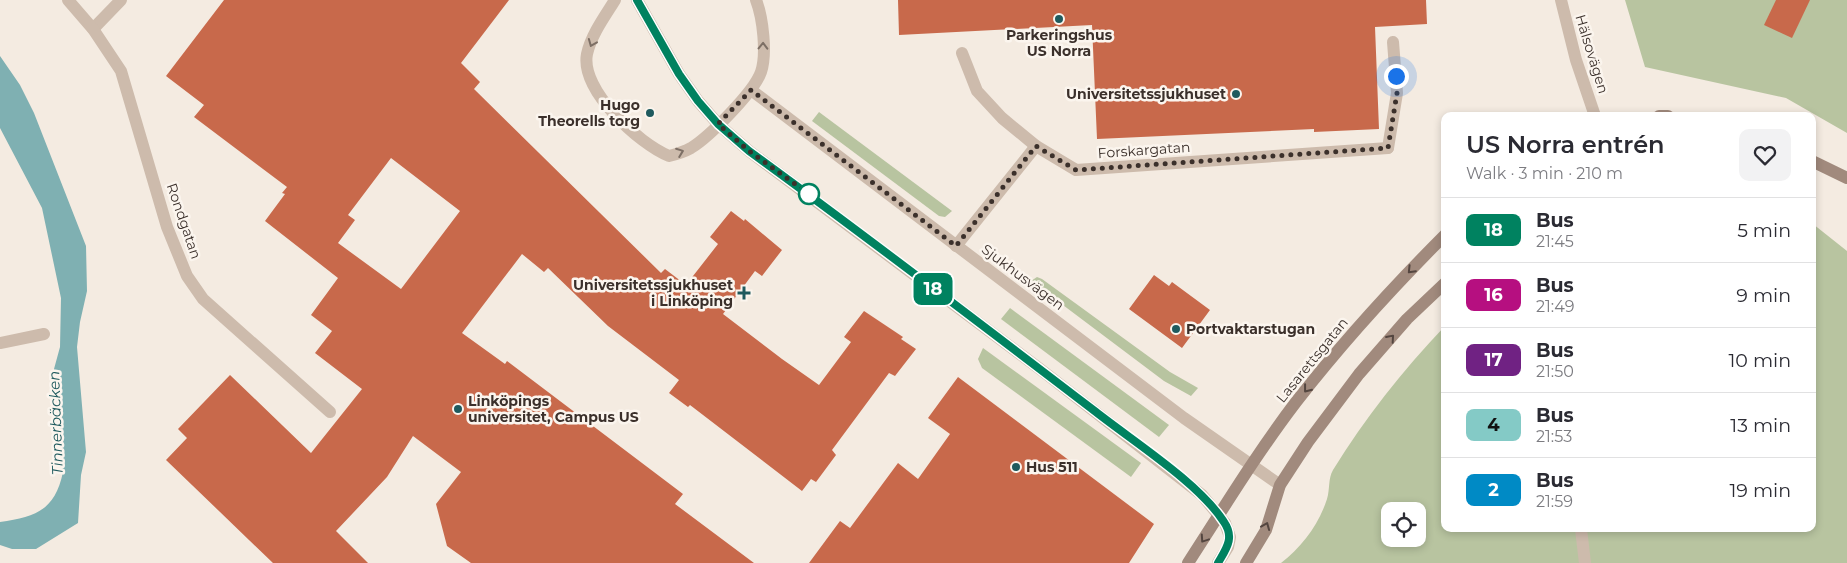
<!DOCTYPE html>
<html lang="en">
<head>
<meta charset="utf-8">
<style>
	:root { --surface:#fff; --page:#f2f2f3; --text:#2b2b33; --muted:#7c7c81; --line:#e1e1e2 }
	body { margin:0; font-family:Montserrat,sans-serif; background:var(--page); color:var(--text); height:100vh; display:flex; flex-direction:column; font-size:19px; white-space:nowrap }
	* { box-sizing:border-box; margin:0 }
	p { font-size:16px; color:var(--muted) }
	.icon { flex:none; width:28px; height:28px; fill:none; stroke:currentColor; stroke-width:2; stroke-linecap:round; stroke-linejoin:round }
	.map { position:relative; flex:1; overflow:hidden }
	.details { position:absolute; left:1441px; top:112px; width:375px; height:420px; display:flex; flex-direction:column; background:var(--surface); border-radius:10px; box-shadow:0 2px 8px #0003 }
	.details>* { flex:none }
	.badge { padding:0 10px; border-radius:8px; font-size:18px; line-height:32px }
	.buttons { position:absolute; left:1381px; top:502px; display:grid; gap:10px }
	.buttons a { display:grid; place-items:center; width:45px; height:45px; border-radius:10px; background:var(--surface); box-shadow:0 2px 8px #0003; font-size:25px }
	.you { position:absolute; width:25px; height:25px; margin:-12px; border:4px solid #fff; border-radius:50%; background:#1a73e8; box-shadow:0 0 0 8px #1a73e833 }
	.map>.badge { position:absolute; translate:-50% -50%; box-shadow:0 0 0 2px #fff }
	.round { display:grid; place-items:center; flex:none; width:52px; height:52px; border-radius:10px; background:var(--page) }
	.overview { display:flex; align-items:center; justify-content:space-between; height:85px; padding:0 25px }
	h1 { font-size:24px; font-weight:600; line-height:38px }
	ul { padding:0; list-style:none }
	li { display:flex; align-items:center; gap:15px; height:65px; padding:0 25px; border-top:1px solid var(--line) }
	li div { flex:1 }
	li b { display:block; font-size:19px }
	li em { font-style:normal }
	li .badge { min-width:55px; font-weight:700; text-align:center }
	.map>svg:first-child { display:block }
	.green { fill:#b8c4a0; fill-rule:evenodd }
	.water { fill:#7fb0b2 }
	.building { fill:#c8694b; fill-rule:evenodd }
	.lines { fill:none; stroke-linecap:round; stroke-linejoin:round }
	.lane { stroke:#cdbbac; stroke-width:12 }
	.street { stroke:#cdbbac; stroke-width:12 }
	.secondary { stroke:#a18a7d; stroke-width:12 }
	.oneway { stroke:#7d6f65 }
	.oneway2 { stroke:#544640 }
	.line-casing { stroke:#fff; stroke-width:11 }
	.line { stroke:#008260; stroke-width:8 }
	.walk { stroke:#3b302b; stroke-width:5; stroke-dasharray:0 9 }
	.poi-dot { fill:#1f5a5e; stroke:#fbf5ee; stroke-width:2 }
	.stop-dot { fill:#fff; stroke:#008260; stroke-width:2.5 }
	.labels { text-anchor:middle; stroke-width:5; stroke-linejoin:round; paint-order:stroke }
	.poi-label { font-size:14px; font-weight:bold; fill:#3b302b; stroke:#fbf5ee; text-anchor:end }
	.street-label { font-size:14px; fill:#3b302b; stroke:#fbf5ee }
	.water-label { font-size:15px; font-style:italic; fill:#1f5a5e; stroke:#fbf5ee }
</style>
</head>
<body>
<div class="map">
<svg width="1847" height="563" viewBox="0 0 1847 563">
	<rect width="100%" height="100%" fill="#f4ebe1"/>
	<g class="green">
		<path d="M1625,0h222v133l-61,-35 -141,-31z"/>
		<path d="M819,112l133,99 -7,6 -6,-1 -127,-95z"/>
		<path d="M1813,224l34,27v312h-566c21,-16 38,-39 46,-64 3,-9 1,-21 6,-29 32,-52 70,-100 112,-144v203h367zM1390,511h28v28h-28z"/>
		<path d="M1037,277l5,2 128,93 28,16 -7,8 -27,-15 -133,-100z"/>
		<path d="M1010,308l159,117 -10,12 -158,-118z"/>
		<path d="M983,348l158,115 -10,14 -149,-109 -4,-9z"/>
	</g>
	<path class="water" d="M0,56l20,29 14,28 52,133 1,45 -7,31 -3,25 9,105 -5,23 -3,48 -42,26h-24l-12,-4v-23c36,-5 55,-12 63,-50l-9,-103 6,-22 1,-49 -19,-90 -42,-80z"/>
	<g class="building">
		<path d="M224,0h285l-48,63 19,19 -6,7 187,184 4,-4 21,16 32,-41 -8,-7 21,-26 13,10 1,-2 37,31 -20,26 -7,-5 -32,43 59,45 37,26 32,-43 -7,-5 20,-26 39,26 -2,2 15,10 -21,27 -6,-3 -57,77 4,5 -20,27 -5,-3 -9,12 -112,-86 -2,2 -19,-14 10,-13 -71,-54 -60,-58 -4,4 -22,-18 -60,79 43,31 2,-3 176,133 -8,10 79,59h-283l-24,-17 -11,-42 25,-32 -48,-36 -26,41 -51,54 32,32h-95l-107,-103 21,-22 -9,-9 52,-54 81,78 51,-64 -47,-36 17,-22 -21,-16 27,-37 -73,-57 20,-27 -3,-1 5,-6 -93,-70 10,-12 -38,-29zM391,158l69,53 -59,78 -63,-46 17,-23 -7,-5z"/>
		<path d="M898,0h528l1,24 -52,3 4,102 -65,3v-3l-217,10 -5,-114 -193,10z"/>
		<path d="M1776,0h34l-18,38 -28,-13z"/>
		<path d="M1154,275l15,11 3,-4 38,28 -28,38 -53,-39z"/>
		<path d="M958,377l196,147 -25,39h-320l31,-42 10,7 48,-65 20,16 32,-45 -22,-16z"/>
	</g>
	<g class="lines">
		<g class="lane">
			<path d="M93,29l28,-29"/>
			<path d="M962,53l15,38 25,27 34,28"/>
			<path d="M1388,148l9,-55 -4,-51"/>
			<path d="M1581,529l4,34"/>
		</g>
		<g class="street">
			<path d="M68,0l25,29 28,42 46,156 20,49 16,23 127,113"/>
			<path d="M615,0c-10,16 -24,35 -28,54 -7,36 52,90 82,102 8,-2 15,-4 22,-8 18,-11 63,-56 70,-76 6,-18 2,-54 -5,-72"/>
			<path d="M637,0l42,74 19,27 20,23 31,27 291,218 162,126 23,28 5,14 -2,10 -10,16"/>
			<path d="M1561,0l15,60 19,56"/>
			<path d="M751,90l433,328 96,67"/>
			<path d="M956,246l80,-100 40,24 312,-22"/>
			<path d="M0,343l44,-9"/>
		</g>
		<g class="secondary">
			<path d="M1659,116h9"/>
			<path d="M1812,161l35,17"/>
			<path d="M1188,563c35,-54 69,-110 108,-161 46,-59 96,-114 149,-167"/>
			<path d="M1246,563l20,-33 14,-45 28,-43 51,-68 48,-55 38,-36"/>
		</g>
	</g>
	<defs><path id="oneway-chevron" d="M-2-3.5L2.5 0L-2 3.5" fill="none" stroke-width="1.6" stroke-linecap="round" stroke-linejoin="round" transform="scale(1.25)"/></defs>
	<g class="oneway">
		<use href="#oneway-chevron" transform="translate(592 43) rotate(112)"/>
		<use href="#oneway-chevron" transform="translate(763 46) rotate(-89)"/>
		<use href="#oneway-chevron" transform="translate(680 152) rotate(-21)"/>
	</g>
	<g class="oneway2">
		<use href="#oneway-chevron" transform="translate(1411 270) rotate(134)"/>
		<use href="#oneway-chevron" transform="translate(1391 338) rotate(-49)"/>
		<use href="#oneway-chevron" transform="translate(1307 389) rotate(128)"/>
		<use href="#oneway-chevron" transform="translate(1266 526) rotate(-68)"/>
		<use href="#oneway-chevron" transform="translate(1204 539) rotate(124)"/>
	</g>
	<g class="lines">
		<g class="line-casing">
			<path id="line" d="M637,0l42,74 19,27 20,23 31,27c117,85 232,173 347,261 38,30 103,71 128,110 11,16 2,27 -6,41"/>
		</g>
		<use href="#line" class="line"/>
		<path class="walk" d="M809,194l-60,-43 -31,-27 33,-34 205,156 80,-100 40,24 312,-22 9,-55 -1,-17"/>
	</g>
	<g class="poi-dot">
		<circle cx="1059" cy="19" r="5"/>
		<circle cx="1236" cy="94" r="5"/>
		<circle cx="650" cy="113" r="5"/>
		<path d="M741.5 285.5h5v5h5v5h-5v5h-5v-5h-5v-5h5z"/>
		<circle cx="1176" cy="329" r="5"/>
		<circle cx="458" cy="409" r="5"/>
		<circle cx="1016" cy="467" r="5"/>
	</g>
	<circle class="stop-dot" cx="809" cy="194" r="10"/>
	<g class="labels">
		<g class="poi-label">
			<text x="1059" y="40" text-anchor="middle">Parkeringshus<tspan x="1059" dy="16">US Norra</tspan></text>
			<text x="1226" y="99">Universitetssjukhuset</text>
			<text x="640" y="110">Hugo<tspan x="640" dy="16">Theorells torg</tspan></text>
			<text x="733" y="290">Universitetssjukhuset<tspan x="733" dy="16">i Linköping</tspan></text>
			<text x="1186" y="334" text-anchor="start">Portvaktarstugan</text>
			<text x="468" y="406" text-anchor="start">Linköpings<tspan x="468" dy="16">universitet, Campus US</tspan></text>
			<text x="1026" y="472" text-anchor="start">Hus 511</text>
		</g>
		<g class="street-label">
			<text transform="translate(1592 54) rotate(73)" y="5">Hälsovägen</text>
			<text transform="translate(1144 150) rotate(-4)" y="5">Forskargatan</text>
			<text transform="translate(184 221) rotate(71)" y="5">Rondgatan</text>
			<text transform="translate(1023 277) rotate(37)" y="5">Sjukhusvägen</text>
			<text transform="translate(1312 360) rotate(-51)" y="5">Lasarettsgatan</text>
		</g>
		<g class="water-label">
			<text transform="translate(56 423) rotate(-92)" y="5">Tinnerbäcken</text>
		</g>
	</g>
</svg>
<div class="buttons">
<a><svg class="icon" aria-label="locate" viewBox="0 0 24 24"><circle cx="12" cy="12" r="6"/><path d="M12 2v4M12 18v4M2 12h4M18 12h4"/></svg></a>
</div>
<div class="you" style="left:1396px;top:76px"></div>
<b class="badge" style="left:933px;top:289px;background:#008260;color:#fff">18</b>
<section class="details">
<div class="overview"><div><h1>US Norra entrén</h1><p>Walk · 3 min · 210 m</p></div><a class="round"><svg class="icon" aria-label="heart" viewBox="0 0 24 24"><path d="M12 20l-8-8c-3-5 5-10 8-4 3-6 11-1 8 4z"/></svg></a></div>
<ul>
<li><span class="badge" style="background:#008260;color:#fff">18</span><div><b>Bus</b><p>21:45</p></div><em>5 min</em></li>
<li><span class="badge" style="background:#b60f80;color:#fff">16</span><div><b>Bus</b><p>21:49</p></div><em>9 min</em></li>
<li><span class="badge" style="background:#702283;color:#fff">17</span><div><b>Bus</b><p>21:50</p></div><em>10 min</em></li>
<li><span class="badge" style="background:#84cac6;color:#111">4</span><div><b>Bus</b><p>21:53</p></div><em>13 min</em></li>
<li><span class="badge" style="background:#008ac5;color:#fff">2</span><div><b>Bus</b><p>21:59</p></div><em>19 min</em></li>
</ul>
</section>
</div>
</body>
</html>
